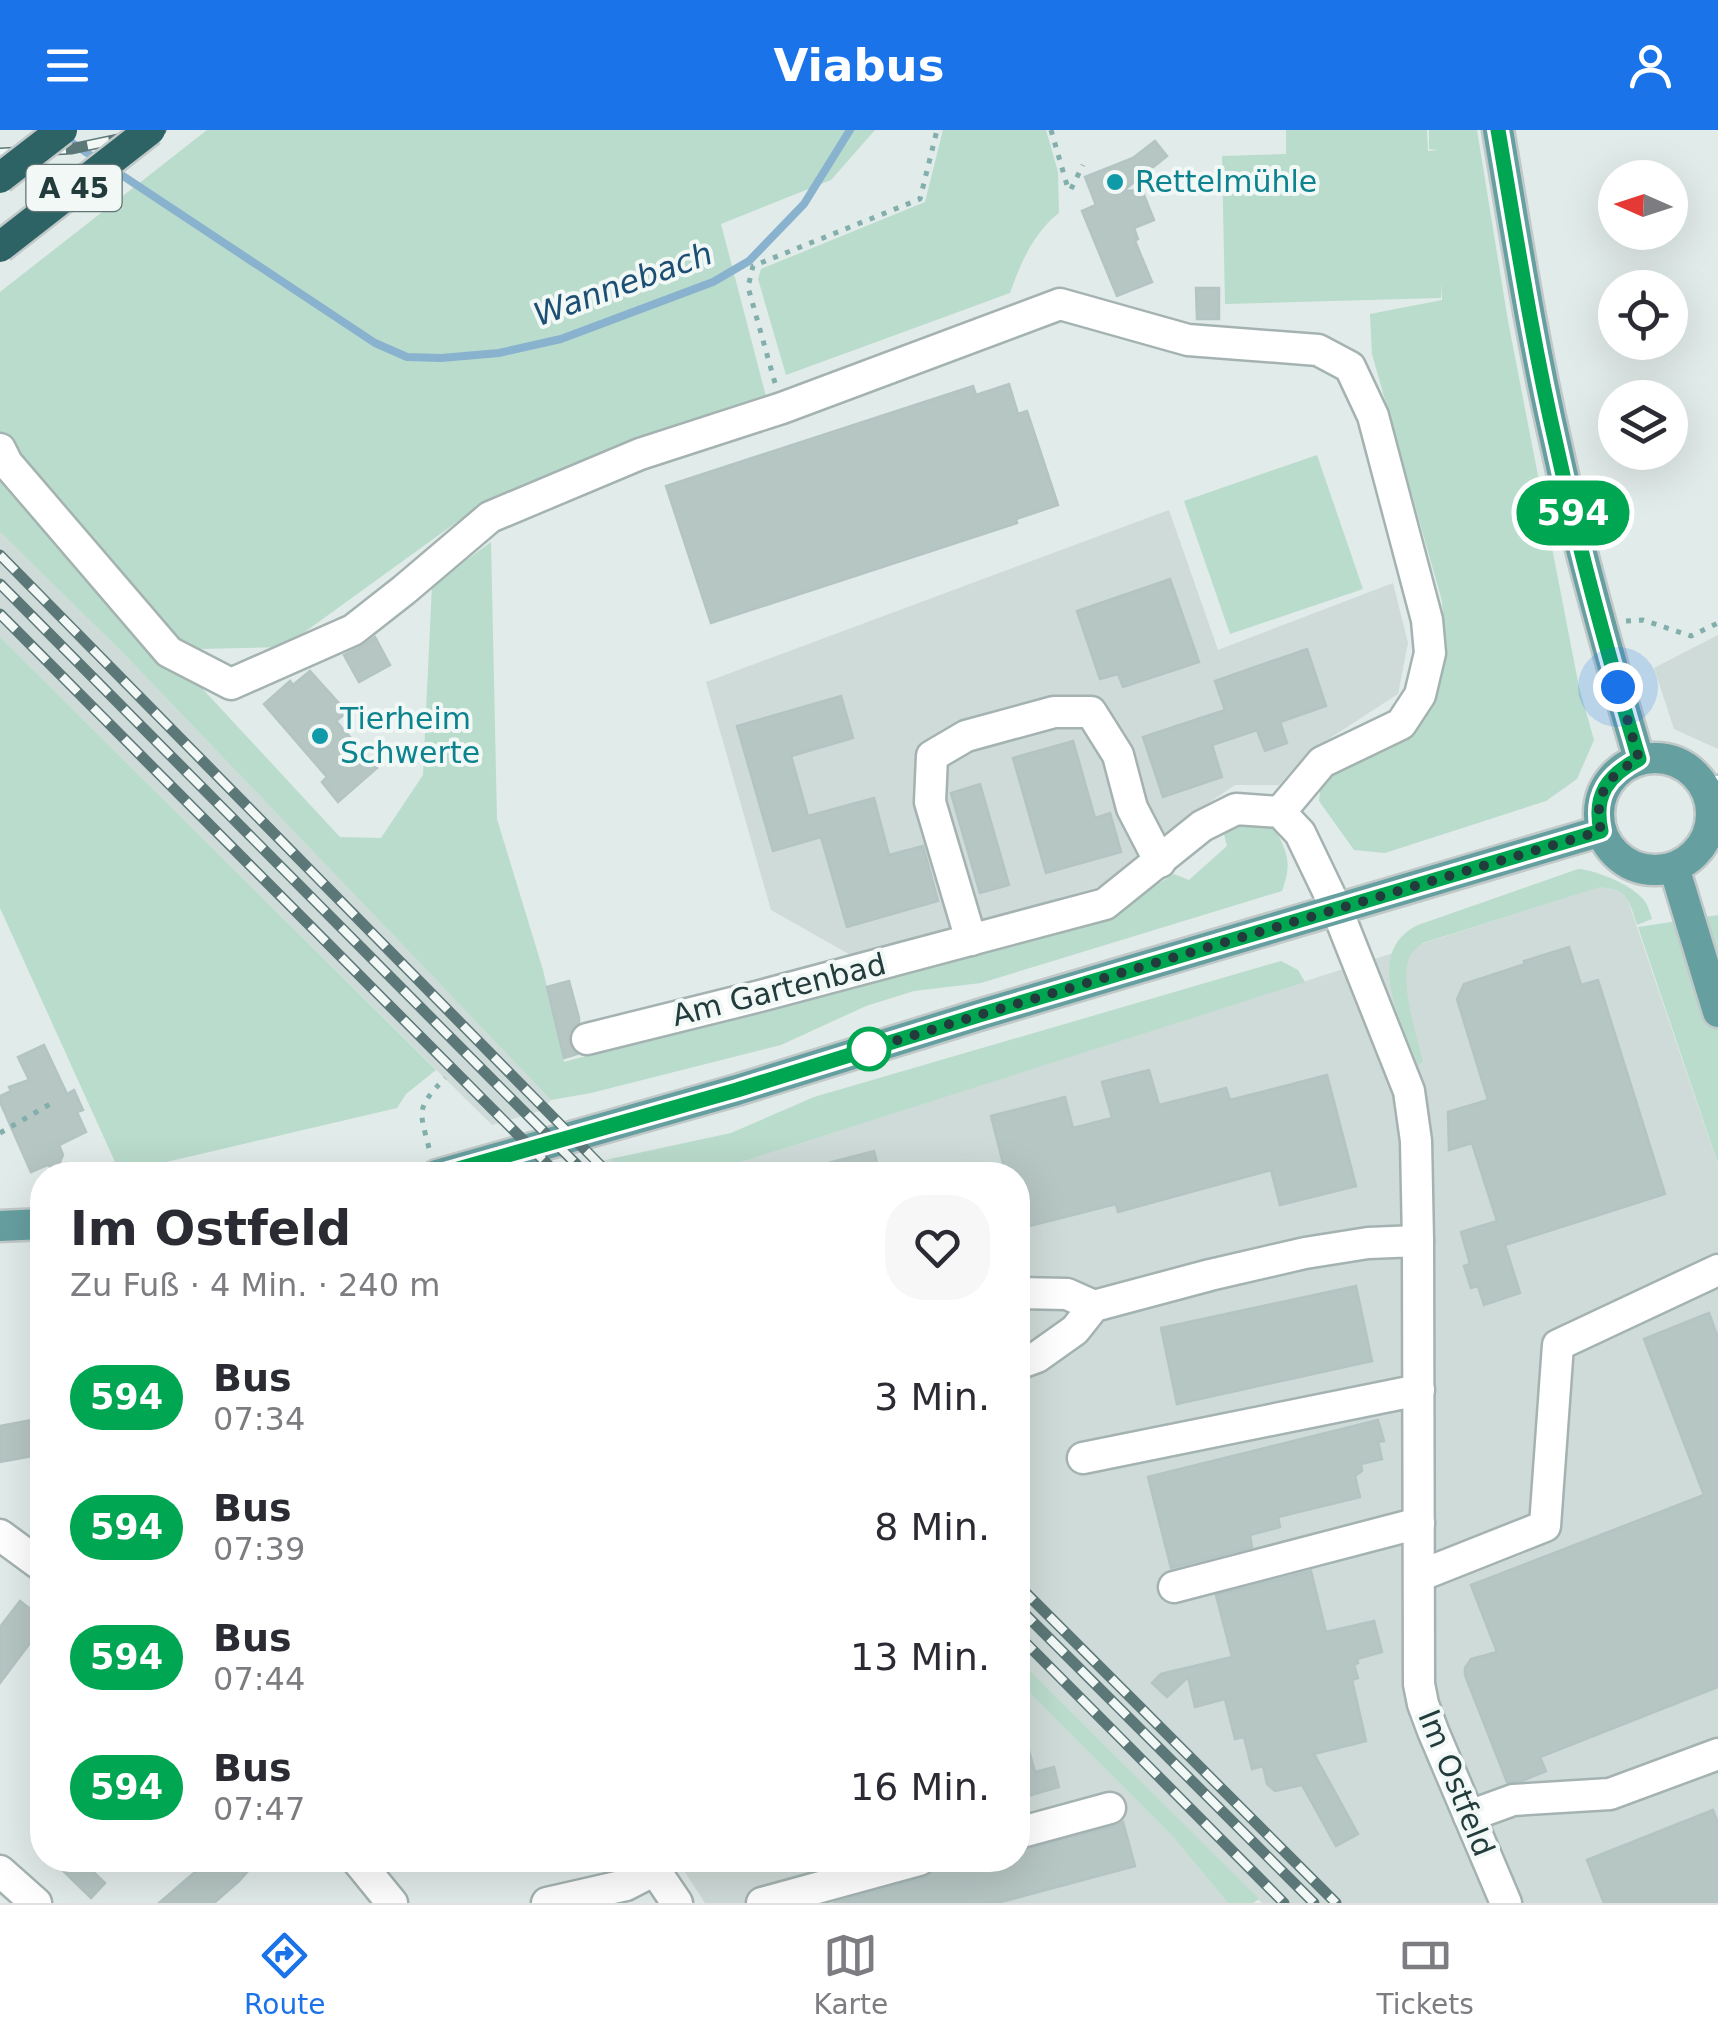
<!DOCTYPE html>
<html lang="de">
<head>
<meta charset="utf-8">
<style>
	:root { --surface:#fff; --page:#f7f7f7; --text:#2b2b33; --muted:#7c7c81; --line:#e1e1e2; --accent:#1a73e8 }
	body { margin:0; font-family:"DejaVu Sans",sans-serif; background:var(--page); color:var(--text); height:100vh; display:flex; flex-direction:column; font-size:38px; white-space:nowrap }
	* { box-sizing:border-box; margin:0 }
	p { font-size:32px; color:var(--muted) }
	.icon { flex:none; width:55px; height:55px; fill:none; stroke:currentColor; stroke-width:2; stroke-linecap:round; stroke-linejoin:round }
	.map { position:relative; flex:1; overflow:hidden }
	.drawer { position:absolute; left:30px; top:1032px; width:1000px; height:710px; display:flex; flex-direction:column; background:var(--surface); border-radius:40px; box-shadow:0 10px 40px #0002 }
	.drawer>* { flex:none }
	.badge { padding:0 20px; border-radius:32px; font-size:35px; line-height:65px }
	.needle { width:65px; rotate:273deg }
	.controls { position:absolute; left:1598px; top:30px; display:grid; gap:20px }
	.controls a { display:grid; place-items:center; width:90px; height:90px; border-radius:50%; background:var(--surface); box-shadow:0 10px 40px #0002; font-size:50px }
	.you { position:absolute; width:50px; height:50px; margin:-25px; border:8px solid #fff; border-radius:50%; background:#1a73e8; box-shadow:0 0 0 15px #1a73e833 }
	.map>.badge { position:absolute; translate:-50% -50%; box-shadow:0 0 0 5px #fff }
	.round { display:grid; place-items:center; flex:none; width:105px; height:105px; border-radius:40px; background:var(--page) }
	.overview { display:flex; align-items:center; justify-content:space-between; height:170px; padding:0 40px }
	h1 { font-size:48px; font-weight:600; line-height:75px }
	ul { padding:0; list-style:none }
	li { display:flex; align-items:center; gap:30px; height:130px; padding:0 40px }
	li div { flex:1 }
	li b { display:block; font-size:38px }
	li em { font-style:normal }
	li .badge { min-width:110px; font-weight:700; text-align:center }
	header { display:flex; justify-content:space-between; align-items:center; height:130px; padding:0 40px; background:var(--accent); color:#fff; font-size:45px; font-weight:600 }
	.dock { display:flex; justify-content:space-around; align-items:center; height:140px; border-top:2px solid var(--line); background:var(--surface); font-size:28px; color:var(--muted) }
	.dock a { display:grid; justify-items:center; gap:5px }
	.dock .on { color:var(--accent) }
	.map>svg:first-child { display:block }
	.built { fill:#cfdbd8 }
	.green { fill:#badccc }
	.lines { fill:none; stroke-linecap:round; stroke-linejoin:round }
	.stream { stroke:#89b2cf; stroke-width:8 }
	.building { fill:#b6c6c3; stroke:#b3c4c2; stroke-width:2.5 }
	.minor-casing { stroke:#a4b3b1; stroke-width:35 }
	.major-casing { stroke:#c1c8c8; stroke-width:35 }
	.path { stroke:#82aeac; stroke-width:5; stroke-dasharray:5 8; stroke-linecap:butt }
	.minor { stroke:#fff; stroke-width:30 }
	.major { stroke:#669fa0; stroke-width:30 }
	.rail-casing { stroke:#5c7777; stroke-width:11 }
	.rail { stroke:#f1f8f6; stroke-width:8; stroke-dasharray:22; stroke-linecap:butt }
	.highway-bridge-casing { stroke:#c1c8c8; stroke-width:35; stroke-linecap:butt }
	.highway-bridge { stroke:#2e6366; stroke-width:30 }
	.line-casing { stroke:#fff; stroke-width:22 }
	.line { stroke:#00a651; stroke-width:15 }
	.walk { stroke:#223b3b; stroke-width:10; stroke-dasharray:0 18 }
	.culture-dot { fill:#0f9aa8; stroke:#f1f8f6; stroke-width:4 }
	.stop-dot { fill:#fff; stroke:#00a651; stroke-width:5 }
	.labels { text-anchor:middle; stroke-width:8; stroke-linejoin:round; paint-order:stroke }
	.shield { fill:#f1f8f6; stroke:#607473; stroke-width:2.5 }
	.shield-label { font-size:28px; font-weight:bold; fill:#223b3b }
	.culture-label { font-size:30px; fill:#0d838f; stroke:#f1f8f6; text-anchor:start }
	.street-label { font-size:30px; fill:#223b3b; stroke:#f1f8f6 }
	.water-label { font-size:32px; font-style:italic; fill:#1d4f75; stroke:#f1f8f6 }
</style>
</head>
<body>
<header><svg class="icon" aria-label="menu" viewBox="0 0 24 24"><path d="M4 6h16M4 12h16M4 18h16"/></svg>Viabus<svg class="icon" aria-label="person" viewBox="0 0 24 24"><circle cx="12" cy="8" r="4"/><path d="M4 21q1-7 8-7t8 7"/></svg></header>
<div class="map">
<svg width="1718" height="1773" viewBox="0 0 1718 1773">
	<rect width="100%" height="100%" fill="#e1ebe9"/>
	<g class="built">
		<path d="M1169,380l49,140 175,-67 15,60 -10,51 -91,59 -28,32h-44l-56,38 -71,61 -254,73 -83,-47 -65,-228z"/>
		<path d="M0,402l124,122 427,446 -11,11 -48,14 -492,-488z"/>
		<path d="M1718,505v114l-44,-20 -20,-61z"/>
		<path d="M1596,758h13l10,3 8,7 91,267v738h-456l-244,-244v-484h-317z"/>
		<path d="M610,1029l16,16h-76l47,-13z"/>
		<path d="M1018,1551l156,157 54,65h-523l-28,-43h341z"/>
	</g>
	<g class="green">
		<path d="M207,0h668l-44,50 -110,44 47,180 -285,99 -199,144 -133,3 48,35 141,152 41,1 42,-63 9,-190 59,-43 6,277 46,151 21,92 551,-151 59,-37 15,6 38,-34 -3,-12c16,-10 33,-12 51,-5 13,25 17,34 7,62l-301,92 -67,8 -48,15 -85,39 -190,48 -40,7 -427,-446 -124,-122v-240z"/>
		<path d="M943,0h103l12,42 1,41c-25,19 -39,51 -49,80l-224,82 -28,-96 3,-10 164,-67z"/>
		<path d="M1286,0h141l1,21 10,-1 -9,-1v-19h48l31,191 71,366 15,53 -17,39 -31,22 -161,52 -31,-3 -35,-49 2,-18 100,-66 16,-22 9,-41 -4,-53 -70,-247 -2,-40 72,-14v-17l-1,15 -216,6 -3,-148 64,-2z"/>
		<path d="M1317,325l46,134 -133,45 -46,-133z"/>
		<path d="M0,507l436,433 -30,24 -9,14 -277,65 -120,-265z"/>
		<path d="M1578,739c18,1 58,17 68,34 3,5 4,11 6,16l-15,6c-8,-24 -10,-39 -40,-37l-174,55c-3,2 -10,8 -12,11 -14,23 6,82 12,108l-5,3c-16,-42 -56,-113 0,-140z"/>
		<path d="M1718,785v249l-80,-237z"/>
		<path d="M1281,831l17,9 7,12 -604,193h-75l-16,-16 121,-26 83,-36z"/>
		<path d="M1018,1529l241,240 -6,4h-25l-54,-65 -156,-157z"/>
	</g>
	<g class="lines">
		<g class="stream">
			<path d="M65,8l34,23"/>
			<path d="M111,38l264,175 32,14 34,1 58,-5 62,-14 152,-57 36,-21 55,-57 46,-74"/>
		</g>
	</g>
	<g class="building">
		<path d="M1155,11l12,15 -44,35 19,-1 12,30 -20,8 4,11 -3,2 17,41 -35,14 -35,-85 14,-6 -11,-28 48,-19z"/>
		<path d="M1196,158h23v31h-22z"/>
		<path d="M1009,254l9,30 9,-3 31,94 -42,14 1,4 -306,100 -45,-137 307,-100 3,9z"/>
		<path d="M1170,449l29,83 -76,25 -5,-13 -18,5 -23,-68z"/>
		<path d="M375,507l15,28 -31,17 -15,-27 17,-8z"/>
		<path d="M1307,519l19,57 -46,16 7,21 -22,8 -8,-21 -45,15 10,32 -59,20 -20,-60 82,-27 -10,-29z"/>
		<path d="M310,541l37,41 -11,9 41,47 -39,34 -16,-20 5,-5 -63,-73 26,-23 3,4z"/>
		<path d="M841,566l12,42 -62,18 17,60 66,-18 15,57 34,-9 15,55 -91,26 -26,-90 -48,14 -36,-125z"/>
		<path d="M1073,611l22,77 15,-5 11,39 -75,21 -33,-115z"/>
		<path d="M980,654l29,101 -29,8 -29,-100z"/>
		<path d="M1569,817l12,38 17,-5 67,214 -160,51 15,48 -36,12 -6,-19 -7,2 -7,-22 6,-2 -9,-32 36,-11 -25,-78 -23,7 -1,-38 40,-12 -31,-101 7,-15 61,-20 -1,-3z"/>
		<path d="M569,851l10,37v5l-10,10v10l8,11 -13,4 -17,-71z"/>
		<path d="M44,915l23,49 7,-4 9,20 -6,2 9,20 -27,13 4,10 -6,14 -10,-4 -16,7 -31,-70v-6l11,-5 -2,-4 20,-7 -11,-23z"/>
		<path d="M1149,940l10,35 67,-17 4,12 97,-25 29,111 -76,19 -9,-35 -153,42 -2,-8 -98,25v-54h-12l-15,-59 74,-19 8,31 39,-10 -10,-36z"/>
		<path d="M874,1021l6,24h-70l-1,-7z"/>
		<path d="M1356,1156l16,75 -195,43 -16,-76z"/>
		<path d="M1709,1183l9,25v349l-178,70 6,14 -24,10 -15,1 -42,-107v-7l6,-9 26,-7 -26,-67 233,-90 -60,-156z"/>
		<path d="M42,1288v29l-5,1 1,7 -38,7v-36z"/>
		<path d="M1378,1290l6,21 -6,1 4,17 -21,5 1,7 -7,5 5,21 -82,20 2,10 -30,8 2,12 -81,21 -23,-91z"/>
		<path d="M1311,1441l15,61 48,-11 8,31 -25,7 1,4 -4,2 4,13 -6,2 14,61 -52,13 44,80 -22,12 -34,-61 -27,6 -8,-7 -4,-18 -11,3 -8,-32 -9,2 -10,-40 -30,8 -7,-30 -21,20 -15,-14 9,-9 71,-17 -16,-62z"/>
		<path d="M20,1471l22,17v9l-42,56v-56z"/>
		<path d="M1018,1603h6l11,39 19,-5 5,20 -41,12z"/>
		<path d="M1713,1680l5,13v80h-114l-17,-43z"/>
		<path d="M1123,1692l12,44 -138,37h-164l91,-25 9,-6 4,-9 13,-3h68v-9l97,-25z"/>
		<path d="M52,1730h29l24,23 -14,15z"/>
		<path d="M209,1730h49l-19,21 -25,22h-55z"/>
	</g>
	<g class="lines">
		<g class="minor-casing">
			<g id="minor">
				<path d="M0,319l7,14 162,189 62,32 122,-54 51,-40 86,-73 150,-63 142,-46 278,-104 128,36 130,10 32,17 23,49 54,204 3,33 -10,42 -19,29 -79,38 -42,50"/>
				<path d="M1708,665l10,-4"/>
				<path d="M971,810l-41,-138 2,-46 34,-20 88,-24h37l27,43 14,53 28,54"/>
				<path d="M587,909l173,-43 345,-92 97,-78 34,-17 44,3 20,21 37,77 72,181 7,50 2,100"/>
				<path d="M1018,1163l49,1 27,12"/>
				<path d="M1018,1234l19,-7 38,-27 19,-24 116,-31 95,-22 63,-10 50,-2 1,443 4,20 10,27 73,172"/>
				<path d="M1083,1328l336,-68"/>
				<path d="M0,1405l42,31"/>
				<path d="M1419,1446l126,-50 13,-181 160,-75"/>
				<path d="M1174,1457l245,-64"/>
				<path d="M1469,1686l44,-16 97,-6 108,-40"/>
				<path d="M1018,1703l92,-25"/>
				<path d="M357,1730l35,43"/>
				<path d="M648,1730l29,43"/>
				<path d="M0,1741l36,32"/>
				<path d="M547,1773l79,-18 29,-15"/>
				<path d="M762,1773l157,-43"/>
			</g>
		</g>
		<g class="major-casing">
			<g id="major">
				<path d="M1498,0c18,105 34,210 58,314 23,106 53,211 83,315"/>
				<circle cx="1655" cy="684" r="56"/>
				<path d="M1674,737l44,145"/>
				<path d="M437,1045l300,-85 242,-75 622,-184"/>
				<path d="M0,1096l42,-2"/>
			</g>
		</g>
		<g class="path">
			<path d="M1051,0l18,62"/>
			<path d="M1071,59l12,-24"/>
			<path d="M775,253l-27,-96 5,-21 167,-67 17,-69"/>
			<path d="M1626,491l17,-1 48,16 27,-13"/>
			<path d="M0,1003l52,-30"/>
			<path d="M429,1018c-10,-39 -13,-39 16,-70"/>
		</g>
		<use href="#minor" class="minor"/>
		<use href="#major" class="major"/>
		<g class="rail-casing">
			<g id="rail">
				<path d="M0,23l71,-4 90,-19"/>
				<path d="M0,425l610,620"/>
				<path d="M0,454l587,591"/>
				<path d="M0,484l558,561"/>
				<path d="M1018,1455l318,318"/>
				<path d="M1018,1477l296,296"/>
				<path d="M1018,1505l266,268"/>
			</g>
		</g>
		<use href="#rail" class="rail"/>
		<g class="highway-bridge-casing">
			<g id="highway-bridge">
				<path d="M0,48l62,-48"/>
				<path d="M0,117l150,-117"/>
			</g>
		</g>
		<use href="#highway-bridge" class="highway-bridge"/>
	</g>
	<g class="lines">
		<g class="line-casing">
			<path id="line" d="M437,1045l300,-85 242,-75 622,-184c-8,-36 7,-56 38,-72 -31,-104 -60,-209 -83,-315 -24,-104 -40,-209 -58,-314"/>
		</g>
		<use href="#line" class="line"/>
		<path class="walk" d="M869,919l-3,1 113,-35 622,-184c-8,-36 7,-56 38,-72l-21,-72"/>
	</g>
	<g class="culture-dot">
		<circle cx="1115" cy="52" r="10"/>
		<circle cx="320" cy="606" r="10"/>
	</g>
	<circle class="stop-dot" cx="869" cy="919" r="20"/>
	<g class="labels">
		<rect class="shield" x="26.5" y="35" width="95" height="46" rx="8"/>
		<g class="shield-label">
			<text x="74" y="68">A 45</text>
		</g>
		<g class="culture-label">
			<text x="1135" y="62">Rettelmühle</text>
			<text x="340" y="599">Tierheim<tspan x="340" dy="34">Schwerte</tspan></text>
		</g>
		<g class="street-label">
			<text transform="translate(779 860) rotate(-14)" y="10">Am Gartenbad</text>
			<text transform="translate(1456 1653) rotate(68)" y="10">Im Ostfeld</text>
		</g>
		<g class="water-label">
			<text transform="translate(623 154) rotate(-20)" y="11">Wannebach</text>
		</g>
	</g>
</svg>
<div class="controls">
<a><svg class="needle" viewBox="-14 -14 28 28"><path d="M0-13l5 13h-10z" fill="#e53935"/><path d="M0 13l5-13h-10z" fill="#7c7c81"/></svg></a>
<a><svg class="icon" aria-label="locate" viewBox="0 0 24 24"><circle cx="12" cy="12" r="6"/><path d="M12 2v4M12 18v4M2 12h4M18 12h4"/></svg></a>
<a><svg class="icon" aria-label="layers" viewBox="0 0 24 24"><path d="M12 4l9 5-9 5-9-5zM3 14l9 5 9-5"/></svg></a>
</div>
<div class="you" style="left:1618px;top:557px"></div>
<b class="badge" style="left:1573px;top:383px;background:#00a651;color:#fff">594</b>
<section class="drawer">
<div class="overview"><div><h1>Im Ostfeld</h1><p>Zu Fuß · 4 Min. · 240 m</p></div><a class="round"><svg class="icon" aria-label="heart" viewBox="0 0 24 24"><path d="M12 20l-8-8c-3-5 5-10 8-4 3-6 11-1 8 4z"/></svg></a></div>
<ul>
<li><span class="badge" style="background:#00a651;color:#fff">594</span><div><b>Bus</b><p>07:34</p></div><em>3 Min.</em></li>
<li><span class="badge" style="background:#00a651;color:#fff">594</span><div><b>Bus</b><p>07:39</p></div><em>8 Min.</em></li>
<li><span class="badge" style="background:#00a651;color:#fff">594</span><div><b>Bus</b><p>07:44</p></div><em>13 Min.</em></li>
<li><span class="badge" style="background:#00a651;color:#fff">594</span><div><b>Bus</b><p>07:47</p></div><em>16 Min.</em></li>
</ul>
</section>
</div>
<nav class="dock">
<a class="on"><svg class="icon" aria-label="directions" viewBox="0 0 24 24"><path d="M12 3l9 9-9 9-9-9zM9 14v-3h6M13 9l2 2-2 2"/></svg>Route</a>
<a><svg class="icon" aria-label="map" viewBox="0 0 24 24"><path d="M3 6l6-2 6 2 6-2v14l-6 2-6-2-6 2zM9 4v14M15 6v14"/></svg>Karte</a>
<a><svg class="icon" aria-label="tickets" viewBox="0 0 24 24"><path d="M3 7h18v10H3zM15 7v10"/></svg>Tickets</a>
</nav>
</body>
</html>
